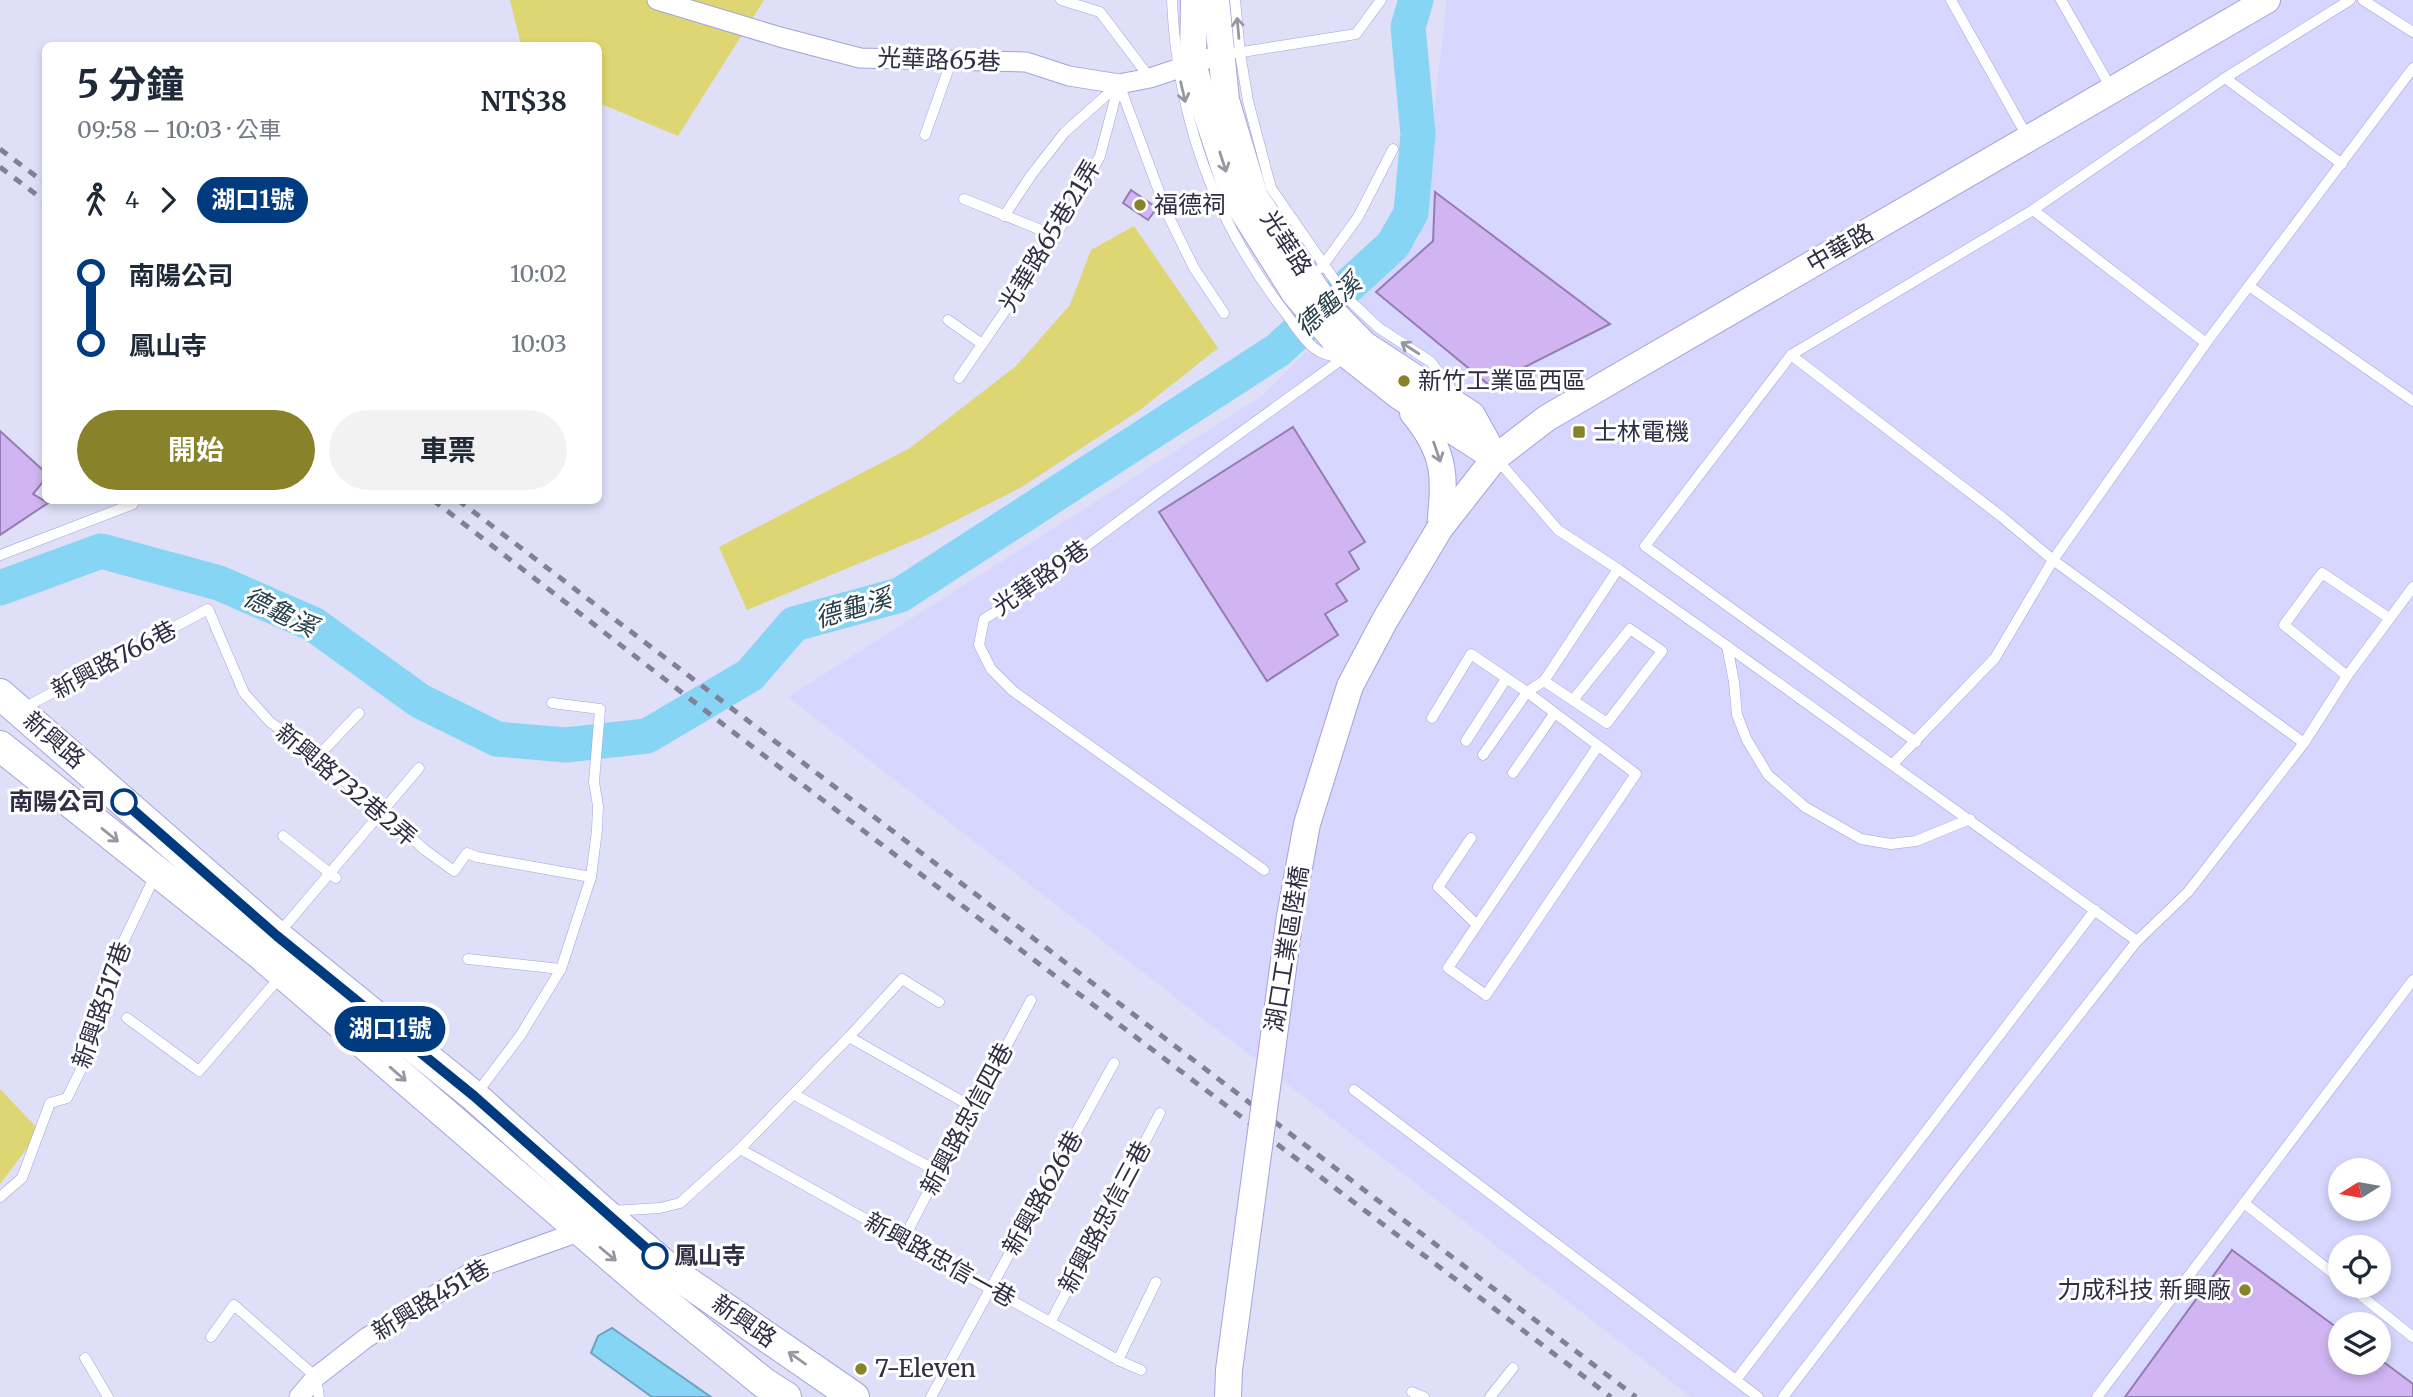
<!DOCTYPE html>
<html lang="zh-TW">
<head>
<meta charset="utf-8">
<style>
	:root { --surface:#fff; --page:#f2f2f3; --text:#1f2937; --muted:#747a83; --accent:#88822a }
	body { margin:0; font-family:Merriweather,"Noto Sans TC",serif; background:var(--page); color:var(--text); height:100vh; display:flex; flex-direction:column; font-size:26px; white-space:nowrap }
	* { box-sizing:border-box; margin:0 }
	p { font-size:23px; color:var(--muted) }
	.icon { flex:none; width:38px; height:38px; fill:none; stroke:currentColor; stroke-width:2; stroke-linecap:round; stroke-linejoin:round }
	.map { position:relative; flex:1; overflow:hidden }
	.panel { position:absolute; left:42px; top:42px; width:560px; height:462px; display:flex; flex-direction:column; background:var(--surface); border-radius:10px; box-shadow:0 4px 10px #0003 }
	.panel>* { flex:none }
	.badge { padding:0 14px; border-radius:23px; font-size:24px; line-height:46px }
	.needle { width:46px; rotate:259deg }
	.controls { position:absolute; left:2328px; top:1158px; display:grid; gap:14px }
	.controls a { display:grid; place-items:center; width:63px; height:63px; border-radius:50%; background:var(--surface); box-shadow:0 4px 10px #0003; font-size:35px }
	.map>.badge { position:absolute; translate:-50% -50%; box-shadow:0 0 0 4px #fff }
	.legs { display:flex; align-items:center; gap:10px; height:77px; padding:0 35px; font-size:23px }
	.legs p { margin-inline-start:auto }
	.overview { display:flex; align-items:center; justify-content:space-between; height:119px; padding:0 35px }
	h1 { font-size:38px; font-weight:700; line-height:52px }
	.action { display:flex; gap:14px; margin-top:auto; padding:14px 35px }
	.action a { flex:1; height:80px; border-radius:42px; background:var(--accent); color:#fff; font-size:28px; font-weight:700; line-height:80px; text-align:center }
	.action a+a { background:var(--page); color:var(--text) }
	ul { padding:0 35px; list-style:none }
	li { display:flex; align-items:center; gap:24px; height:70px; font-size:26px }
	li i { display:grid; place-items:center; width:10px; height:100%; margin:0 9px; background:currentColor }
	li i::after { content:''; width:18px; height:18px; margin:-9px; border:5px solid; border-radius:50%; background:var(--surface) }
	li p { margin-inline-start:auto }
	li:first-child i { background:linear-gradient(#0000 50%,currentColor 0) }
	li:last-child i { background:linear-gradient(currentColor 50%,#0000 0) }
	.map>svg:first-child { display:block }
	.built { fill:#d6d6ff; fill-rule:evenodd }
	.green { fill:#ddd672 }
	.water { fill:#86d5f4; stroke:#6ca3c0; stroke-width:2 }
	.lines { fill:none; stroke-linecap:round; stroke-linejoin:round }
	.river { stroke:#86d5f4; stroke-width:35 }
	.building { fill:#d0b5f2; stroke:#957cb2; stroke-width:2 }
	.lane-casing { stroke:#a4a3dd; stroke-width:11 }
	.street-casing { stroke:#a4a3dd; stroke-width:21 }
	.secondary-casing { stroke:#a4a3dd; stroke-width:28 }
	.primary-casing { stroke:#a4a3dd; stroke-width:32 }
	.lane { stroke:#fff; stroke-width:10 }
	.street { stroke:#fff; stroke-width:19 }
	.secondary { stroke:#fff; stroke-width:26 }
	.primary { stroke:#fff; stroke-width:30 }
	.rail { stroke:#818098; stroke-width:5; stroke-dasharray:9 9; stroke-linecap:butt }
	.secondary-bridge-casing { stroke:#a4a3dd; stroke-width:28; stroke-linecap:butt }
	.secondary-bridge { stroke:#fff; stroke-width:26 }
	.oneway { stroke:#9796a2 }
	.line-1-casing { stroke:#fff; stroke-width:16 }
	.line-1 { stroke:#003b80; stroke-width:10 }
	.poi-dot { fill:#88822a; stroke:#fff; stroke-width:2.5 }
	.stop-1-dot { fill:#fff; stroke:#003b80; stroke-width:3.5 }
	.labels { text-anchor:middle; stroke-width:6; stroke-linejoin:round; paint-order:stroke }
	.street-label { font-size:24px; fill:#2f2e45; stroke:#fff }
	.poi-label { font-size:24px; fill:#2f2e45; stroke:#fff; text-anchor:start }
	.stop-label { font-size:24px; font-weight:bold; fill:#2f2e45; stroke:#fff; text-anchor:end }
	.water-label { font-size:26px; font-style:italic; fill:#28414b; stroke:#fff }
</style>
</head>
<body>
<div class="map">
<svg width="2413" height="1397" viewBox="0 0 2413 1397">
	<rect width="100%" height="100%" fill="#dfdff8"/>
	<path class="built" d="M1447,0h966v1397h-722l-903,-700 474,-301 157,-157zM2340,1171h38v38h-38zM2340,1248h38v38h-38zM2340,1325h38v38h-38z"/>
	<g class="green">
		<path d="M510,0h254l-86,136 -79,-33 -1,-57 -77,-1z"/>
		<path d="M1134,226l84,122 -78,62 -120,78 -93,47 -180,75 -28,-63 191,-99 106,-82 54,-61 21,-55z"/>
		<path d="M0,1089l40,42 -40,53z"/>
	</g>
	<path class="water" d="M612,1328l99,69h-59l-61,-44 7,-17z"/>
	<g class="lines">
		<path class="river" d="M0,588l101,-37 118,32 94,41 107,77 77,38 69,6 81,-9 103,-61 44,-51 106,-29 378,-245 115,-105 18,-32 7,-79 -10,-107 8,-27"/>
	</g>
	<g class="building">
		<path d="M1131,190l26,18 -9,12 -25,-17z"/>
		<path d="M1435,192l175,132 -121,61 -113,-93 57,-51z"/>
		<path d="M1293,427l72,115 -16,10 10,17 -23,15 11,17 -22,13 13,21 -71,46 -108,-169z"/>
		<path d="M0,431l46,42v5l-13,16 15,9 -48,32z"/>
		<path d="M2232,1250l108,80v33h45l28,21v13h-288z"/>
	</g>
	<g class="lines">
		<g class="lane-casing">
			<g id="lane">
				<path d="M1061,0l39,12 50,66"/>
				<path d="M1172,0c5,117 42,222 115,315 15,20 27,44 56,41"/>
				<path d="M1235,0l5,53 8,48 23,87 76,110 32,30 52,34 24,32"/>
				<path d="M1951,0l77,138"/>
				<path d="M2061,0l50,88"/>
				<path d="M2363,0l50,32"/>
				<path d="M1236,53l120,-19 25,-34"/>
				<path d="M2225,78l125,-78"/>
				<path d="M1119,84l48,129 27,55 30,45"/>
				<path d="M925,135l26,-73"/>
				<path d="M964,199l92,37"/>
				<path d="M2033,210l173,133"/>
				<path d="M1004,216l28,-42 33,-42 54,-48"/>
				<path d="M1321,268l37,-51 35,-68"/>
				<path d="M2249,286l164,115"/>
				<path d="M948,320l34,24"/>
				<path d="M1791,355l211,162 51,43 251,183"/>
				<path d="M959,378l94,-137 47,-85 19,-72"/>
				<path d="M1496,458l62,72 60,39 109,77 410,295 -182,232 -172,224"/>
				<path d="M0,555l133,-51"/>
				<path d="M1727,646l7,36 3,33 10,25 21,35 37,32 56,32 30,5 25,-3 54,-22"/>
				<path d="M2347,676l-63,-51 38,-52 67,45"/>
				<path d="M1544,681l63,42 55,-72 -32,-22 -57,71"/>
				<path d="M22,709l186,-100 36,84 26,29 48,34 62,59 16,9 29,26 29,21 13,-18 10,4 114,20"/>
				<path d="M1432,718l39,-64 56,38 109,82 -150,221 -38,-27 150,-222"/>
				<path d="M1466,741l40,-62"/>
				<path d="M1916,742l-271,-196 146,-191 242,-145 192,-132 117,86"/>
				<path d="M1483,755l44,-63 17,-11 74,-112"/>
				<path d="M318,756l41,-43"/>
				<path d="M1893,764l102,-106 58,-98 153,-217 207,-275"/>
				<path d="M1513,773l41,-59"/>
				<path d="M283,836l53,42"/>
				<path d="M1471,838l-33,49 38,37"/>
				<path d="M1264,870l-251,-179 -22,-22 -12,-24 5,-26 23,-14 150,-112 188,-136"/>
				<path d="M279,933l140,-165"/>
				<path d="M2137,941l51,-49 116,-149 43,-67 66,-89"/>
				<path d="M468,959l93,10"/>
				<path d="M127,1018l72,53 81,-94"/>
				<path d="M849,1037l125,71"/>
				<path d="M1354,1090l404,307"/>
				<path d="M477,1093l43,-57 41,-67 30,-92 6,-47 1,-24 -4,-24 6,-73 -48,-6"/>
				<path d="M793,1094l144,77"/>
				<path d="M740,1149l378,211 23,10"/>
				<path d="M0,1197l22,-19 28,-75 17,-5 24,-49 23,-88 41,-85"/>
				<path d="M611,1211l49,-3 20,-5 60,-54 109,-112 53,-58 37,23"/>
				<path d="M904,1239c40,-81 85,-159 127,-239"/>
				<path d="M2340,1279l-96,-76 169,-223"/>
				<path d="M2349,1286l64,51"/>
				<path d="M1051,1321l109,-208"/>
				<path d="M211,1337l23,-32 82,72 3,20"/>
				<path d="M85,1358l23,39"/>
				<path d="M1118,1360l38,-78"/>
				<path d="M1736,1380l359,-470"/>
				<path d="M1412,1392l12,5"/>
				<path d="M931,1397l183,-334"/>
				<path d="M1490,1397l23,-29"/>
				<path d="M2097,1397l147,-194"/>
			</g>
		</g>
		<g class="street-casing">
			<g id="street">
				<path d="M657,0l123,37 80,21 166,4 43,14 50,8 31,-6 72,-24"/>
				<path d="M299,1397l17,-20 50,-39 114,-71 101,-36"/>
			</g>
		</g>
		<g class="secondary-casing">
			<g id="secondary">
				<path d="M1194,0l-1,62 11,44 30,91 61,97 52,61 52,41 96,62"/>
				<path d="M1216,0l10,100 29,97 72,109 38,39 107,70 21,38"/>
				<path d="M1413,413c34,41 32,64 27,115"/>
				<path d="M1440,528l55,-70 52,-40 720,-418"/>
			</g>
		</g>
		<g class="primary-casing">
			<g id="primary">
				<path d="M0,694l277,242 197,160 128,115 72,62 180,124"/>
				<path d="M0,746l260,208 386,333 118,96 22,14"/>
			</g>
		</g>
		<use href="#lane" class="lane"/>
		<use href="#street" class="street"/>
		<use href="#secondary" class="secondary"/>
		<use href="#primary" class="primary"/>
		<g class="rail">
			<path d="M0,149l46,35"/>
			<path d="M0,167l46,35"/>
			<path d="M433,500l304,235 874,662"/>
			<path d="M458,500l1178,897"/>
		</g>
		<g class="secondary-bridge-casing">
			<path id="secondary-bridge" d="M1228,1397l1,-27 61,-454 17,-92 43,-138 35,-66 55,-92"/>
		</g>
		<use href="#secondary-bridge" class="secondary-bridge"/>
	</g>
	<defs><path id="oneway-shaft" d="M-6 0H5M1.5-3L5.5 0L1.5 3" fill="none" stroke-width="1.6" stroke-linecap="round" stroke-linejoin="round" transform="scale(1.75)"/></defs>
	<g class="oneway">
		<use href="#oneway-shaft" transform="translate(1238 28) rotate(-95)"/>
		<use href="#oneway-shaft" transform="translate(1183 92) rotate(77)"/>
		<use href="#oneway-shaft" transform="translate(1223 162) rotate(72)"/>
		<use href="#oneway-shaft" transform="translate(1410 348) rotate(-147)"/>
		<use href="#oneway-shaft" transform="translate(1437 452) rotate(71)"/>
		<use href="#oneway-shaft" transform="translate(110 835) rotate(39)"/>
		<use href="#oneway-shaft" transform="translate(398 1074) rotate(41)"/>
		<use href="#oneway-shaft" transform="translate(608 1254) rotate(40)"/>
		<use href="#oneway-shaft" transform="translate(797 1358) rotate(-145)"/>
	</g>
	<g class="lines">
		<g class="line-1-casing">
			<path id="line-1" d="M124,802l153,134 197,160 181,160"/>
		</g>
		<use href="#line-1" class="line-1"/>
	</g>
	<g class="poi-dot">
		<circle cx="1140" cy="205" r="7"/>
		<circle cx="1404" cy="381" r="7"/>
		<rect x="1572" y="425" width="14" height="14" rx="3.5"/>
		<circle cx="2245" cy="1290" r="7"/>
		<circle cx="861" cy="1369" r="7"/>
	</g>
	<g class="stop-1-dot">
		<circle cx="124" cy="802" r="12"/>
		<circle cx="655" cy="1256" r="12"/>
	</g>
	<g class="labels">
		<g class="street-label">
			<text transform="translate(939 60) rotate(2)" y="8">光華路65巷</text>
			<text transform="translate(1050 236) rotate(-59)" y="8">光華路65巷21弄</text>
			<text transform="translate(1286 243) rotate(57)" y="8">光華路</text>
			<text transform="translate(1840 248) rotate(-30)" y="8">中華路</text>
			<text transform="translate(1041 578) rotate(-35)" y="8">光華路9巷</text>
			<text transform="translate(114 660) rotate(-28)" y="8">新興路766巷</text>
			<text transform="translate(54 740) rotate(41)" y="8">新興路</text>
			<text transform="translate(346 785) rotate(40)" y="8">新興路732巷2弄</text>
			<text transform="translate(1287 949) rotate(-81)" y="8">湖口工業區陸橋</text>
			<text transform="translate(102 1005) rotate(-71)" y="8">新興路517巷</text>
			<text transform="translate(967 1119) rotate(-62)" y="8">新興路忠信四巷</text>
			<text transform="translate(1043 1193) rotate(-61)" y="8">新興路626巷</text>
			<text transform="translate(1105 1217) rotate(-62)" y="8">新興路忠信三巷</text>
			<text transform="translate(940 1260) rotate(29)" y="8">新興路忠信一巷</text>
			<text transform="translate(431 1300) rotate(-31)" y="8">新興路451巷</text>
			<text transform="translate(744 1321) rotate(35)" y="8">新興路</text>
		</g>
		<g class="poi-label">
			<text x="1154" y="213">福德祠</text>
			<text x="1418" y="389">新竹工業區西區</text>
			<text x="1593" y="440">士林電機</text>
			<text x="2231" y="1298" text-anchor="end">力成科技 新興廠</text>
			<text x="875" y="1377">7-Eleven</text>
		</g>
		<g class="stop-label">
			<text x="105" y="810">南陽公司</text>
			<text x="674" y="1264" text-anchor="start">鳳山寺</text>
		</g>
		<g class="water-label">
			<text transform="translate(1328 305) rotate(-42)" y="9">德龜溪</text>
			<text transform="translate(853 608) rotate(-16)" y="9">德龜溪</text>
			<text transform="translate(280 612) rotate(26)" y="9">德龜溪</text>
		</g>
	</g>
</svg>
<div class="controls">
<a><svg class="needle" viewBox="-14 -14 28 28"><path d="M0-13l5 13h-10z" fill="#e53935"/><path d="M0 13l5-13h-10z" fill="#747a83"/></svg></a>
<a><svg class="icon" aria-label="locate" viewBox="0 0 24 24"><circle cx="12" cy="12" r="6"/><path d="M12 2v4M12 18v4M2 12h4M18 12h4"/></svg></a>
<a><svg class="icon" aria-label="layers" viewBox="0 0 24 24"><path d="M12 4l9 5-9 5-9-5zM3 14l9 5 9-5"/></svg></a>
</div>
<b class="badge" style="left:390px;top:1029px;background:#003b80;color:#fff">湖口1號</b>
<section class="panel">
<div class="overview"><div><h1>5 分鐘</h1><p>09:58 – 10:03 · 公車</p></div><b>NT$38</b></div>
<div class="legs"><svg class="icon" aria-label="walk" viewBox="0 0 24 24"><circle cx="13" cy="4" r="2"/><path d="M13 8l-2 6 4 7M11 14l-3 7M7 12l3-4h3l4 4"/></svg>4<svg class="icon" aria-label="forward" viewBox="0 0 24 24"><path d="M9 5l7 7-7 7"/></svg><b class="badge" style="background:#003b80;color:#fff">湖口1號</b></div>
<ul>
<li><i style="color:#003b80"></i><b>南陽公司</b><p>10:02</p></li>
<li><i style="color:#003b80"></i><b>鳳山寺</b><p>10:03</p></li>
</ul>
<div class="action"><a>開始</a><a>車票</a></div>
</section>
</div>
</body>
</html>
